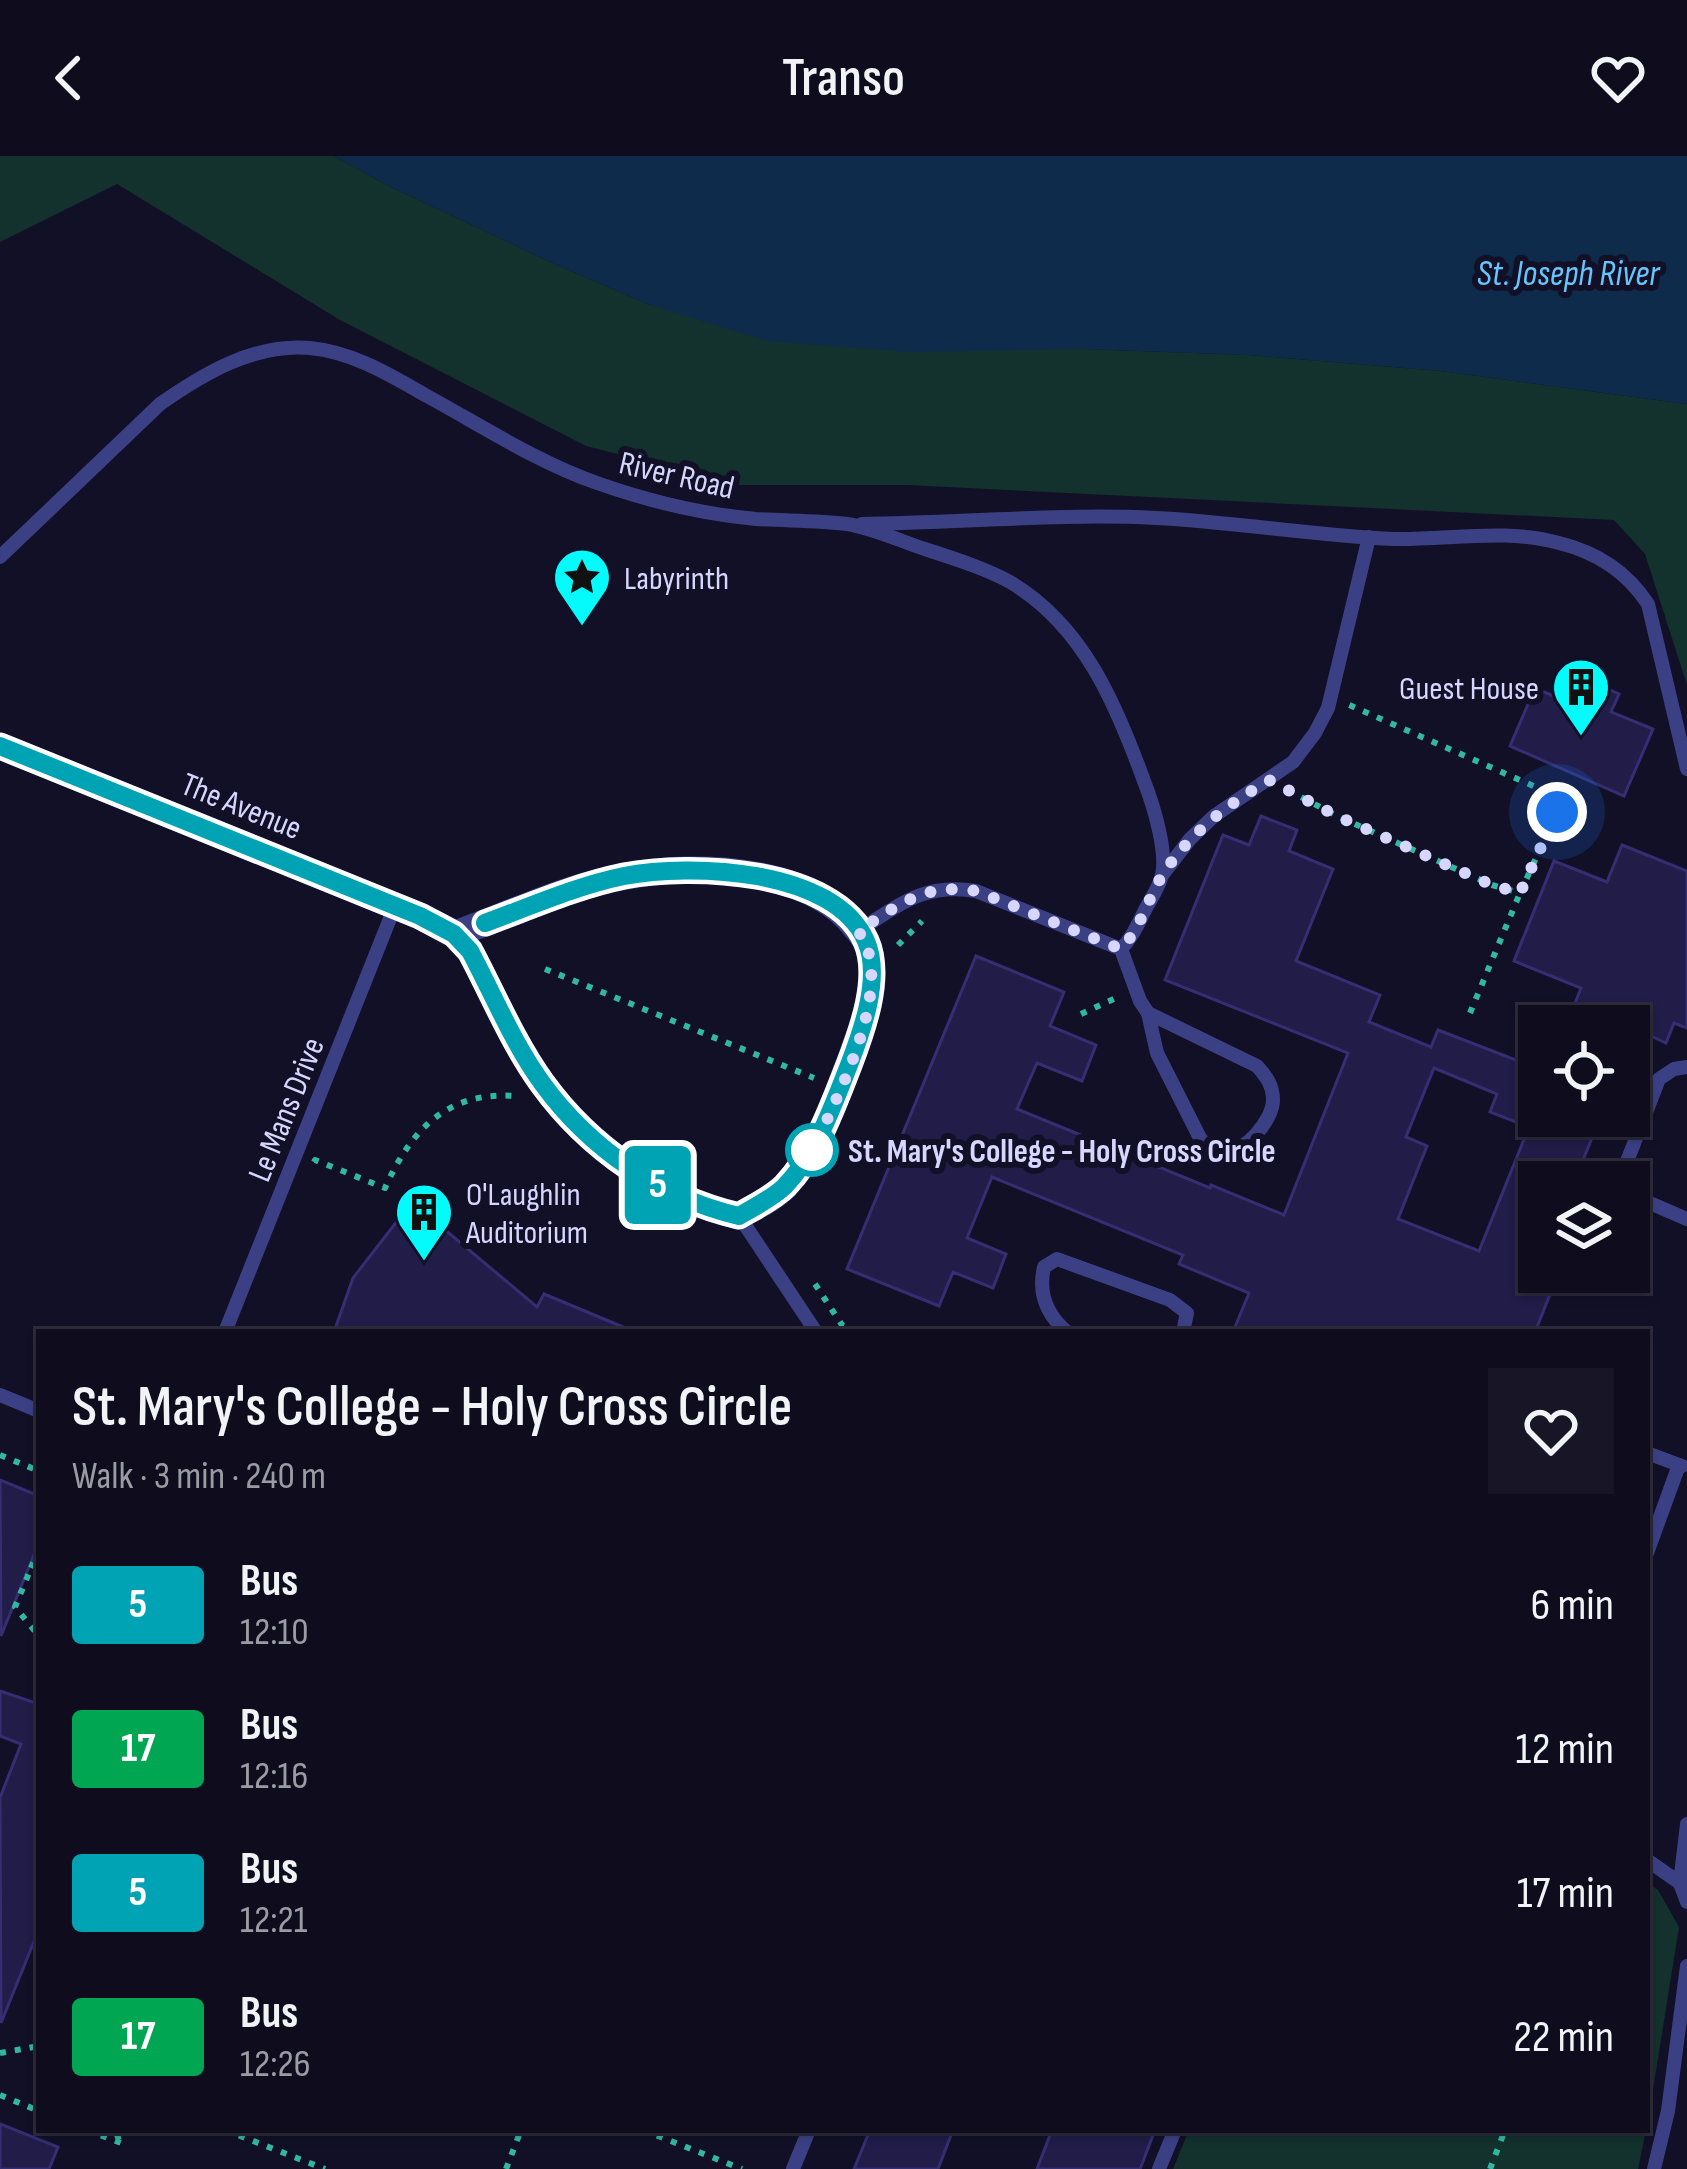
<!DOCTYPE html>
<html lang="en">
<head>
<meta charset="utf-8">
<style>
	:root { --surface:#0e0c1d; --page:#171526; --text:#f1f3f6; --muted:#9b9ba4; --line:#2e2c3b }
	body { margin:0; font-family:"Sofia Sans Condensed",sans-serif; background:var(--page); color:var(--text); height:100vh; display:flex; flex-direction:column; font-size:45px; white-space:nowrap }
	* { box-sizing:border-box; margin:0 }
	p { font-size:39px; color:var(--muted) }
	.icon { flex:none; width:66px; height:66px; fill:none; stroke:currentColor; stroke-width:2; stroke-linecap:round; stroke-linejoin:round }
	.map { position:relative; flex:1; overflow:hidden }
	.side { position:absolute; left:36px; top:1173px; width:1614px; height:804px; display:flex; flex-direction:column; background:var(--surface); border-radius:0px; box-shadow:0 3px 9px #0004,0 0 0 3px var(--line) }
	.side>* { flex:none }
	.badge { padding:0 24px; border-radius:9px; font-size:42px; line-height:78px }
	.buttons { position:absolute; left:1518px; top:849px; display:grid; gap:24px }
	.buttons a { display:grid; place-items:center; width:132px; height:132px; border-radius:0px; background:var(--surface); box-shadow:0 3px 9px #0004,0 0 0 3px var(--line); font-size:60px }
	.you { position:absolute; width:60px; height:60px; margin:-30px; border:9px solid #fff; border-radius:50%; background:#1a73e8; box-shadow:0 0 0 18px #1a73e833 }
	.map>.badge { position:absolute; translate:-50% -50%; box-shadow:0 0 0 6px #fff }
	.round { display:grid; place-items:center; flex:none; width:126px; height:126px; border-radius:0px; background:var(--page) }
	.overview { display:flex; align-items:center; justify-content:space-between; height:204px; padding:0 36px }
	h1 { font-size:57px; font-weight:600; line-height:90px }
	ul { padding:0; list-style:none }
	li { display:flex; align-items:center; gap:36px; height:144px; padding:0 36px }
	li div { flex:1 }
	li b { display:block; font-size:45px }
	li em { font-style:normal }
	li .badge { min-width:132px; font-weight:700; text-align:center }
	header { display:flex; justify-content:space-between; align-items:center; height:156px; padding:0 36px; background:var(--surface); font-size:54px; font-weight:600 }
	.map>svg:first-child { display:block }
	.green { fill:#13312d }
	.water { fill:#0f2b4c }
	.building { fill:#211c48; stroke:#352e73; stroke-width:3; fill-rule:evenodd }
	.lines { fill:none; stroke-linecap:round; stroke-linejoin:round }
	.path { stroke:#31b8a3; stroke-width:6; stroke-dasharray:6 9; stroke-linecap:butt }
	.lane { stroke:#3b4085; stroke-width:14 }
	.street { stroke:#3b4085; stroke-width:27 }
	.line-casing { stroke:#fff; stroke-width:27 }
	.line { stroke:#00a3b4; stroke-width:18 }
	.walk { stroke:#d7d6ff; stroke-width:12; stroke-dasharray:0 21.6 }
	.stop-dot { fill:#fff; stroke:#00a3b4; stroke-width:6 }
	.labels { text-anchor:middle; stroke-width:12; stroke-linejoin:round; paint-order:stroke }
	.street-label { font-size:33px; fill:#d7d6ff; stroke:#121027 }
	.poi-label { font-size:33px; fill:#d7d6ff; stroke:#121027; text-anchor:start }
	.stop-label { font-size:33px; font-weight:bold; fill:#d7d6ff; stroke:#121027; text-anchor:start }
	.water-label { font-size:36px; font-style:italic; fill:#65c5fd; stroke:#121027 }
</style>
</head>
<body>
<header><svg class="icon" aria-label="back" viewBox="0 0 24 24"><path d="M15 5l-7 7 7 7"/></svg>Transo<svg class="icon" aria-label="heart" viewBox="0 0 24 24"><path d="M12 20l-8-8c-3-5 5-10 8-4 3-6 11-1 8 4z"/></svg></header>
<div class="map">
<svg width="1687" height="2013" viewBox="0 0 1687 2013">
	<rect width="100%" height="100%" fill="#121027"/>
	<g class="green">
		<path d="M0,0h334l53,29 161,76 102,44 435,44 163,6 193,16 246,33v281l-42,-131 -31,-34 -707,-35h-168l-153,-39 -246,-126 -223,-136 -117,58z"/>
		<path d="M1647,1727l11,7 21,37 -32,200z"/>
		<path d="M1189,1974h457l-8,39h-465z"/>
	</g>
	<path class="water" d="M334,0h1353v248l-246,-33 -193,-16 -163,-6 -177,3 -141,-11 -117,-36 -102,-44 -161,-76z"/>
	<g class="building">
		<path d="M1574,518l45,20 -8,18 42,17 -29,67 -114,-50 25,-58 28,12z"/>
		<path d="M1261,660l36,14 -8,21 44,18 -37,92 84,34 -11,27 62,25 7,-17 101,39v47h62l-27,66h-35v90h20l-24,60h-302l16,-39 -70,-29 4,-9 -191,-78 -25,61 39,16 -13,34 -40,-16 -14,34 -92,-37 129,-313 88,36 -14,34 46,19 -14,36 -45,-18 -20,46 193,79 1,-3 73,30 64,-162 -183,-73 58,-145 26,10zM1434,912l63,26 -7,18 39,15 -50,124 -81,-32 29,-73 -21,-9z"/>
		<path d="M1622,689l65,26v157l-13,-5 -8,20 -37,-17h-63l15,-38 -67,-27 40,-100 53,21z"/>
		<path d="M412,1046l125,105 7,-13 91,38h-301l19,-54z"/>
		<path d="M0,1324l39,16v46l-38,94z"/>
		<path d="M0,1535l39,13v225l-38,94 -1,-225 21,-54 -21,-8z"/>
		<path d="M0,1968l58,23 -9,22h-49z"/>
		<path d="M870,1974h83l-15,39h-84z"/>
		<path d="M1052,1974h103l-15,39h-103z"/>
	</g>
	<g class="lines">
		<g class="path">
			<path d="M1288,634l49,26 155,69 28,8 43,-94 -216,-95"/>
			<path d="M898,789l24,-24"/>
			<path d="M545,813l269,109"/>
			<path d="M1470,857l50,-120"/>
			<path d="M1081,858l37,-17"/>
			<path d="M314,1006l1,-2 70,28c26,-58 62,-97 130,-92"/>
			<path d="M815,1128l27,41 18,7"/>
			<path d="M0,1299l39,16"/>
			<path d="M31,1412l8,-19"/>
			<path d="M39,1412h-8l-16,39 24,29"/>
			<path d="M0,1897l39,-7"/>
			<path d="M0,1939l39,16"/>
			<path d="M87,1974l42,16"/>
			<path d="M225,1974l100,39"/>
			<path d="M643,1974l99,39"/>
			<path d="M115,1982l21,-8"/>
			<path d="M506,2013l15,-39"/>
			<path d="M1490,2013l15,-39"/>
		</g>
		<g class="lane">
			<path d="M862,368c99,-1 196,-11 294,-6 80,4 159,18 238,21 55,1 112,-11 165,4 37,9 68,29 89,61l39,165"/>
			<path d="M0,401l160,-153c43,-30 94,-61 150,-56 43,4 80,27 117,48 55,30 110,66 170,87 51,18 105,31 159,36 30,2 62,1 91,5 26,4 53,17 78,25 27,9 60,19 85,33 73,43 106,122 134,199 9,23 25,74 17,97 -3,11 -11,22 -16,32 -7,14 -13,28 -24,39"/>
			<path d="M1163,718l27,-35 24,-23 79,-54 22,-29 13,-25 41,-171"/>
			<path d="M858,775c43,-27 65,-48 118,-40l145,58 19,52 8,12"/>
			<path d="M1148,857l109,53c9,10 16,19 16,34 0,20 -28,53 -49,52 -11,0 -17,-6 -24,-14l-43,-85z"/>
			<path d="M1619,1026l40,-103 15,-10 13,-2"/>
			<path d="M1629,1038l58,25"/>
			<path d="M739,1060l77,116"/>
			<path d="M225,1176l170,-426"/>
			<path d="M1067,1176c-20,-17 -29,-39 -23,-65l13,-8 113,41 17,13 -4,19"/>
			<path d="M0,1239l39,16"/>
			<path d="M1647,1297l35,13"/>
			<path d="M1647,1397l32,-88"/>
			<path d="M1687,1668l-7,59 7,19"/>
			<path d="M1647,1704l33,23"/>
			<path d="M793,2013l16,-39"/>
			<path d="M1159,2013l16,-39"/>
			<path d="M1654,2013l14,-58 19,-145"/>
		</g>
		<path class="street" d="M0,590l420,170 35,18 15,17c23,43 43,92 72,132 46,64 119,115 197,133 15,-9 34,-17 46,-30 34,-35 49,-84 66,-128 13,-35 30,-78 16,-115 -1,-3 -9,-13 -11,-15 -46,-61 -159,-65 -229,-52 -59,10 -116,38 -172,58"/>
	</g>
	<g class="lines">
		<g class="line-casing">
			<path id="line" d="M0,590l420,170 34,18 16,17c23,43 43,92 72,132 47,65 119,115 197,133 15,-9 34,-18 46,-30 32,-34 47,-78 64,-121 13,-34 33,-88 17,-124 -32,-73 -176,-78 -242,-65 -48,10 -93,30 -139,47"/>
		</g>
		<use href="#line" class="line"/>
		<path class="walk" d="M812,994l-1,4c24,-53 88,-171 47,-223 43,-27 65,-48 118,-40l145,58c20,-21 27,-51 42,-75 27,-41 64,-69 106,-94l68,36 155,69 28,8 37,-81"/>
	</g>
	<defs>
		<g id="sight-pin" transform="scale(3)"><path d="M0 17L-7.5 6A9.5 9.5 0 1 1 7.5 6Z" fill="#04fbfc" stroke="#121027"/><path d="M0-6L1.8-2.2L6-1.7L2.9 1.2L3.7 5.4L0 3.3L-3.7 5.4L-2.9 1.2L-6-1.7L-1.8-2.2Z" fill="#111"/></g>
		<g id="building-pin" transform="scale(3)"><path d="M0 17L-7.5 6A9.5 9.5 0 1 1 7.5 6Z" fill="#04fbfc" stroke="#121027"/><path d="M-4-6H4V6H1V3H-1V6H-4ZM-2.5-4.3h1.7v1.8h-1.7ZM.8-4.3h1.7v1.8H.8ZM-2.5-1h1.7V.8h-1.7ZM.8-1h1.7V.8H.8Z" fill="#111"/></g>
	</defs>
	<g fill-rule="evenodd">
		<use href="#sight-pin" x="582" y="421"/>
		<use href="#building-pin" x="1581" y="531"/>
		<use href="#building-pin" x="424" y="1056"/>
	</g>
	<circle class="stop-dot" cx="812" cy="994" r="24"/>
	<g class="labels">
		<g class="street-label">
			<text transform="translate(677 318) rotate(13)" y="12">River Road</text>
			<text transform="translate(242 649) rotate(22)" y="12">The Avenue</text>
			<text transform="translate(285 953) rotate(-68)" y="12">Le Mans Drive</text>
		</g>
		<g class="poi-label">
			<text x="624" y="433">Labyrinth</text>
			<text x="1539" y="543" text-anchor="end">Guest House</text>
			<text x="466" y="1049">O'Laughlin<tspan x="466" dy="38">Auditorium</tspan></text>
		</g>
		<g class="stop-label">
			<text x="848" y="1006">St. Mary's College - Holy Cross Circle</text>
		</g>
		<g class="water-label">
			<text x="1568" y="129">St. Joseph River</text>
		</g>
	</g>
</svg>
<div class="buttons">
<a><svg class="icon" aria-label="locate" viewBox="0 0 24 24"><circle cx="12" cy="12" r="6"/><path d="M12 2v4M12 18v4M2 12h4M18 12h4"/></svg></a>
<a><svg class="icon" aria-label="layers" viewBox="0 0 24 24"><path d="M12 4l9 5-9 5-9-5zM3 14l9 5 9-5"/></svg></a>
</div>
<div class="you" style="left:1557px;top:656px"></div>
<b class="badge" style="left:658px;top:1029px;background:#00a3b4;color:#fff">5</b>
<section class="side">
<div class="overview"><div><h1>St. Mary's College - Holy Cross Circle</h1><p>Walk · 3 min · 240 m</p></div><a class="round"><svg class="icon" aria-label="heart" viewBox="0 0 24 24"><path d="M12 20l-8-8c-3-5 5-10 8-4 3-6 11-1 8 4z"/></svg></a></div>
<ul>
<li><span class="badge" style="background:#00a3b4;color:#fff">5</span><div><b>Bus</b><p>12:10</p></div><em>6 min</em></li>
<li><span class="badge" style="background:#00a651;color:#fff">17</span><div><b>Bus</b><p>12:16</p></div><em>12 min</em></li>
<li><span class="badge" style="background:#00a3b4;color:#fff">5</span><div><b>Bus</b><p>12:21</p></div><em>17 min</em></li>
<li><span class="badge" style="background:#00a651;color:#fff">17</span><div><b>Bus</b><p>12:26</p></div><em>22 min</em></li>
</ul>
</section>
</div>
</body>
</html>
